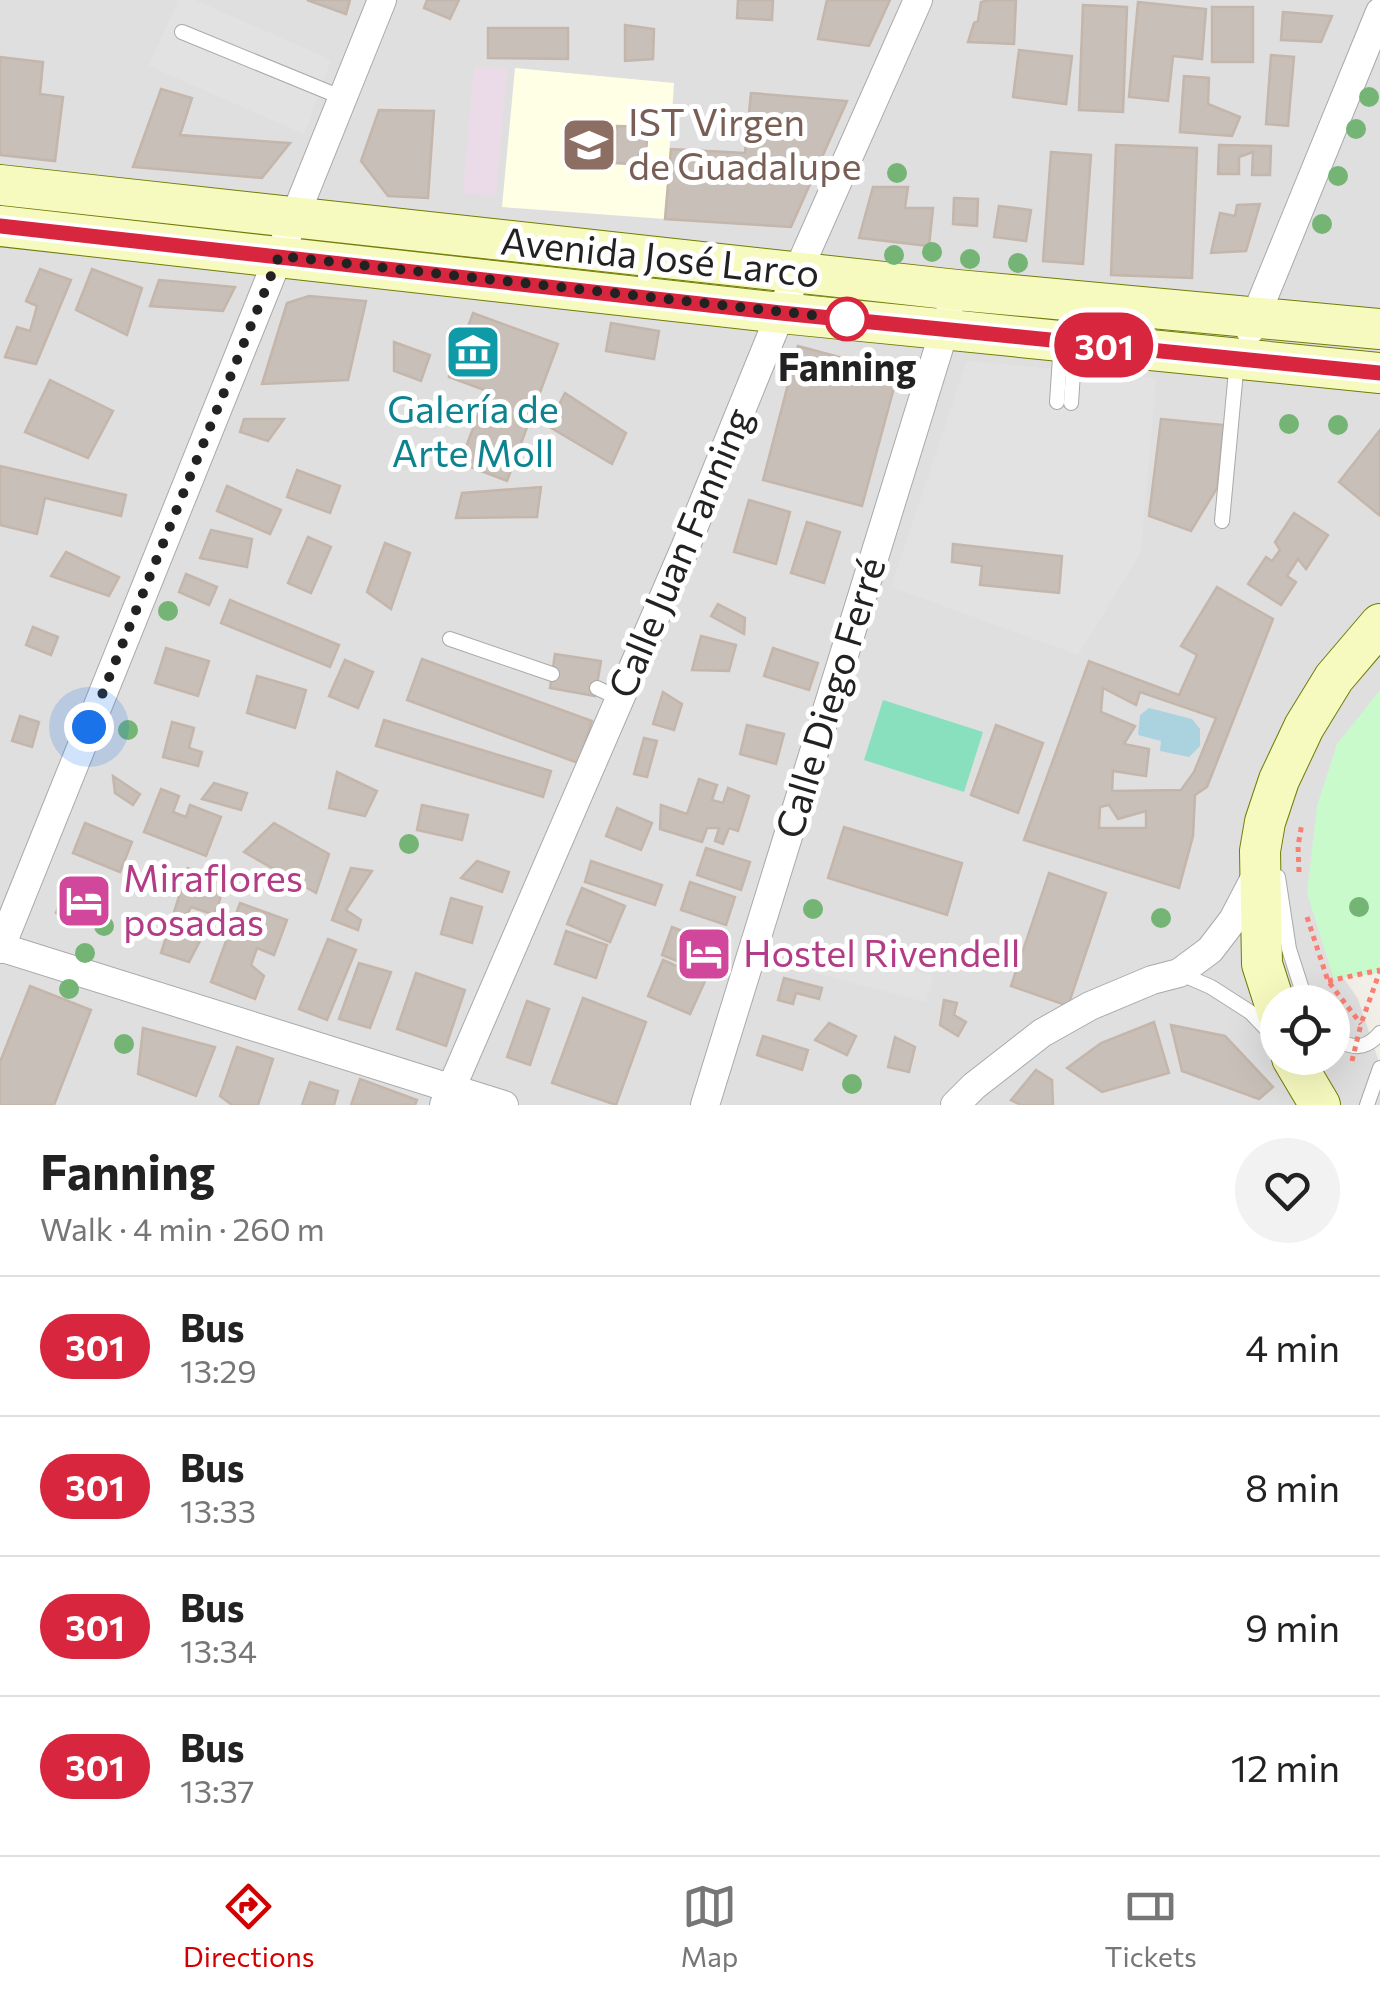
<!DOCTYPE html>
<html lang="en">
<head>
<meta charset="utf-8">
<style>
	:root { --surface:#fff; --page:#f2f2f2; --text:#222; --muted:#767676; --line:#e0e0e0; --accent:#d40000 }
	body { margin:0; font-family:Commissioner,sans-serif; background:var(--page); color:var(--text); height:100vh; display:flex; flex-direction:column; font-size:38px; white-space:nowrap }
	* { box-sizing:border-box; margin:0 }
	p { font-size:32px; color:var(--muted) }
	.icon { flex:none; width:55px; height:55px; fill:none; stroke:currentColor; stroke-width:2; stroke-linecap:round; stroke-linejoin:round }
	.map { position:relative; height:1105px; overflow:hidden }
	.panel { display:flex; flex-direction:column; background:var(--surface); flex:1 }
	.panel>* { flex:none }
	.badge { padding:0 20px; border-radius:32px; font-size:35px; line-height:65px }
	.controls { position:absolute; left:1260px; top:985px; display:grid; gap:20px }
	.controls a { display:grid; place-items:center; width:90px; height:90px; border-radius:50%; background:var(--surface); box-shadow:0 10px 40px #0002; font-size:50px }
	.you { position:absolute; width:50px; height:50px; margin:-25px; border:8px solid #fff; border-radius:50%; background:#1a73e8; box-shadow:0 0 0 15px #1a73e833 }
	.map>.badge { position:absolute; translate:-50% -50%; box-shadow:0 0 0 5px #fff }
	.round { display:grid; place-items:center; flex:none; width:105px; height:105px; border-radius:52px; background:var(--page) }
	.summary { display:flex; align-items:center; justify-content:space-between; height:170px; padding:0 40px }
	h1 { font-size:48px; font-weight:700; line-height:75px }
	ul { padding:0; list-style:none }
	li { display:flex; align-items:center; gap:30px; height:140px; padding:0 40px; border-top:2px solid var(--line) }
	li div { flex:1 }
	li b { display:block; font-size:38px }
	li em { font-style:normal }
	li .badge { min-width:110px; font-weight:700; text-align:center }
	.tabs { display:flex; justify-content:space-around; align-items:center; height:140px; border-top:2px solid var(--line); background:var(--surface); font-size:28px; color:var(--muted) }
	.tabs a { display:grid; justify-items:center; gap:5px }
	.tabs .current { color:var(--accent) }
	.map>svg:first-child { display:block }
	.residential { fill:#e0dfdf; fill-rule:evenodd }
	.industrial { fill:#ebdbe8 }
	.education { fill:#ffffe5 }
	.park { fill:#c8facc }
	.pitch { fill:#88e0be }
	.parking { fill:#e2e2e2 }
	.water { fill:#aad3df }
	.building { fill:#c7bfb8; stroke:#c4b6ab; stroke-width:2.5; fill-rule:evenodd }
	.lines { fill:none; stroke-linecap:round; stroke-linejoin:round }
	.service-casing { stroke:#a9a9a9; stroke-width:16 }
	.minor-casing { stroke:#a9a9a9; stroke-width:30 }
	.secondary-casing { stroke:#707d05; stroke-width:42 }
	.path { stroke:#fa8072; stroke-width:5; stroke-dasharray:5 5; stroke-linecap:butt }
	.service { stroke:#fff; stroke-width:14 }
	.minor { stroke:#fff; stroke-width:28 }
	.secondary { stroke:#f7fabf; stroke-width:40 }
	.path-bridge { stroke:#fa8072; stroke-width:5; stroke-dasharray:5 5; stroke-linecap:butt }
	.tree { fill:#74b475 }
	.line-casing { stroke:#fff; stroke-width:22 }
	.line { stroke:#d7263d; stroke-width:15 }
	.walk { stroke:#222; stroke-width:10; stroke-dasharray:0 18 }
	.stop-dot { fill:#fff; stroke:#d7263d; stroke-width:5 }
	.labels { text-anchor:middle; stroke-width:10; stroke-linejoin:round; paint-order:stroke }
	.education-label { font-size:38px; fill:#785e54; stroke:#fff; text-anchor:start }
	.street-label { font-size:38px; fill:#222; stroke:#fff }
	.stop-label { font-size:38px; font-weight:bold; fill:#222; stroke:#fff }
	.culture-label { font-size:38px; fill:#0d838f; stroke:#fff }
	.hotel-label { font-size:38px; fill:#b23c85; stroke:#fff; text-anchor:start }
</style>
</head>
<body>
<div class="map">
<svg width="1380" height="1105" viewBox="0 0 1380 1105">
	<rect width="100%" height="100%" fill="#f2efe9"/>
	<path class="residential" d="M0,0h1380v700l-43,268 21,31 22,66v40h-1380zM1278,1002h54v56h-54z"/>
	<path class="industrial" d="M474,67l33,2 -11,127 -33,-3z"/>
	<path class="education" d="M515,68l159,15 -9,136 -163,-12z"/>
	<path class="park" d="M1380,690v282l-46,8 -27,-87 10,-87 20,-62z"/>
	<path class="pitch" d="M883,700l100,32 -19,60 -100,-32z"/>
	<g class="parking">
		<path d="M178,0h17l136,60 -27,74 -155,-68z"/>
		<path d="M967,361l189,17 -15,174 -63,103 -187,-68z"/>
		<path d="M818,946l115,30 -7,26 -115,-30z"/>
	</g>
	<path class="water" d="M1149,708l43,11 8,10v17l-11,11 -29,-6 1,-10 -23,-6 2,-20z"/>
	<g class="building">
		<path d="M307,0h43l-4,14z"/>
		<path d="M427,0h32l-9,19 -26,-11z"/>
		<path d="M738,0h35l-1,20 -35,-2z"/>
		<path d="M827,0h63l-21,46 -51,-7z"/>
		<path d="M989,0h27l-2,44 -46,-2 6,-19 4,-2 3,-19z"/>
		<path d="M1138,2l68,7 -4,50 -29,-3 -5,45 -39,-4z"/>
		<path d="M1083,5l44,2 -4,105 -44,-2z"/>
		<rect x="1212" y="7" width="41" height="55"/>
		<path d="M1283,12l49,4 -11,26 -40,-2z"/>
		<path d="M625,25l29,4 -1,30 -28,2z"/>
		<path d="M488,28h80v31l-80,-1z"/>
		<path d="M1019,50l53,6 -6,48 -53,-7z"/>
		<path d="M1271,55l23,2 -6,69 -22,-2z"/>
		<path d="M0,57l43,5 -3,32 23,3 -8,64 -55,-6z"/>
		<path d="M1184,76l25,2 -1,26 32,13 -8,19 -52,-4z"/>
		<path d="M161,89l31,9 -12,37 110,8 -28,35 -129,-11z"/>
		<path d="M751,93l96,8 -56,126 -126,-8 6,-70 74,4z"/>
		<path d="M379,110l55,1 -6,87 -40,-2 -27,-35z"/>
		<path d="M617,126l31,1 -3,38 -30,-2z"/>
		<path d="M1116,145l81,3 -5,130 -81,-3z"/>
		<path d="M1219,145l52,1 -1,29h-18l1,-23 -14,5v17h-21z"/>
		<path d="M1051,152l40,3 -8,109 -40,-3z"/>
		<path d="M873,187h35l-3,21h28l-4,38 -70,-8z"/>
		<path d="M954,198l24,1 -1,27 -24,-2z"/>
		<path d="M1260,204l-14,47 -35,2 9,-40 15,3 2,-11z"/>
		<path d="M999,206l32,4 -5,31 -32,-4z"/>
		<path d="M40,269l31,11 -35,84 -31,-7 12,-30 13,4 7,-25 -11,-5z"/>
		<path d="M92,269l50,19 -15,47 -51,-25z"/>
		<path d="M159,280l76,7 -12,24 -73,-5z"/>
		<path d="M309,296l57,5 -18,79 -86,4 25,-81z"/>
		<path d="M473,313l85,31 -51,137 -47,-18 27,-72 -38,-14z"/>
		<path d="M611,323l48,8 -5,28 -48,-8z"/>
		<path d="M394,342l36,13 -9,26 -27,-10z"/>
		<path d="M798,346l100,27 -36,133 -99,-26z"/>
		<path d="M50,380l63,31 -25,47 -63,-26z"/>
		<path d="M565,393l61,40 -14,31 -64,-38z"/>
		<path d="M244,419h40l-16,22 -28,-9z"/>
		<path d="M1161,419l63,6 -7,63 -26,43 -42,-15z"/>
		<path d="M1380,430v83l-1,2 -40,-33z"/>
		<path d="M0,466l126,29 -5,21 -76,-18 -8,36 -37,-9z"/>
		<path d="M297,470l43,16 -10,27 -43,-16z"/>
		<path d="M227,486l54,24 -11,24 -53,-23z"/>
		<path d="M541,487l-4,30 -81,1 6,-25z"/>
		<path d="M749,500l41,12 -14,52 -42,-12z"/>
		<path d="M1294,513l34,22 -22,34 -8,-10 -11,17 9,6 -15,23 -33,-21 18,-27 6,4 8,-11 -5,-8z"/>
		<path d="M807,522l33,10 -16,51 -33,-10z"/>
		<path d="M211,530l41,9 -5,28 -47,-9z"/>
		<path d="M308,537l23,10 -20,46 -23,-10z"/>
		<path d="M385,543l25,10 -19,56 -24,-17z"/>
		<path d="M953,544l109,12 -3,37 -79,-8 2,-19 -30,-4z"/>
		<path d="M66,552l53,25 -10,19 -58,-20z"/>
		<path d="M186,574l31,13 -8,18 -30,-13z"/>
		<path d="M1217,587l56,32 -66,168 -12,8 -2,41 -14,52 -155,-48 65,-179 90,34 18,-40 -16,-9zM1103,688l33,17 4,-13 76,26 -22,54 -13,18 -69,1 1,-20 33,5 3,-27 -25,-5 11,-18 -34,-14zM1109,805l9,14 28,-8v17h-47l1,-21z"/>
		<path d="M230,600l109,45 -9,22 -109,-44z"/>
		<path d="M718,604l27,14 -1,16 -33,-18z"/>
		<path d="M33,627l25,10 -7,18 -25,-10z"/>
		<path d="M701,636l35,9 -7,26 -37,-1z"/>
		<path d="M166,648l43,13 -11,35 -43,-13z"/>
		<path d="M773,648l45,15 -9,27 -45,-14z"/>
		<path d="M555,654l46,7 -6,35 -45,-8z"/>
		<path d="M422,659l170,62 -14,42 -171,-63z"/>
		<path d="M345,660l28,12 -15,36 -29,-12z"/>
		<path d="M257,676l49,14 -11,38 -48,-15z"/>
		<path d="M663,692l19,12 -8,26 -21,-6z"/>
		<path d="M20,716l19,6 -7,25 -20,-6z"/>
		<path d="M384,720l167,51 -8,26 -167,-51z"/>
		<path d="M172,722l22,6 -5,20 13,4 -4,14 -35,-9z"/>
		<path d="M747,725l37,9 -8,30 -36,-10z"/>
		<path d="M996,725l47,18 -25,70 -47,-18z"/>
		<path d="M644,738l13,3 -10,36 -13,-3z"/>
		<path d="M337,772l40,19 -12,25 -36,-8z"/>
		<path d="M113,776l27,18 -7,11 -18,-12z"/>
		<path d="M699,779l18,6 -5,15 11,3 5,-15 21,8 -11,35 -9,-3 -6,16 -8,-3 4,-13h-12l-5,14 -42,-13 1,-24 26,9z"/>
		<path d="M214,783l33,10 -6,17 -39,-11z"/>
		<path d="M161,789l18,7 -6,16 13,5 4,-12 31,12 -15,39 -62,-24z"/>
		<path d="M422,805l46,10 -6,25 -45,-10z"/>
		<path d="M617,808l35,15 -11,27 -35,-14z"/>
		<path d="M85,823l47,19 -12,30 -47,-19z"/>
		<path d="M274,823l55,31 -13,39 -72,-41z"/>
		<path d="M844,827l118,36 -15,52 -119,-37z"/>
		<path d="M706,848l44,14 -9,28 -44,-15z"/>
		<path d="M477,861l32,11 -7,20 -41,-14z"/>
		<path d="M591,861l71,24 -7,20 -70,-23z"/>
		<path d="M188,868l36,18 -9,29 -24,-8 -11,22 21,10 -12,23 -28,-9z"/>
		<path d="M351,868l21,3 -26,39 15,10 -3,10 -26,-10z"/>
		<path d="M1049,873l57,20 -38,113 -57,-20z"/>
		<path d="M690,882l45,15 -9,28 -45,-15z"/>
		<path d="M582,888l43,18 -15,36 -43,-18z"/>
		<path d="M64,890l40,13 -8,23 -40,-13z"/>
		<path d="M451,898l31,9 -10,36 -31,-9z"/>
		<path d="M240,903l47,17 -13,35 -17,-7 -6,17 13,11 -9,23 -44,-17z"/>
		<path d="M672,927l51,20 -10,28 -51,-20z"/>
		<path d="M566,931l41,14 -11,33 -41,-14z"/>
		<path d="M328,939l28,11 -29,70 -28,-11z"/>
		<path d="M663,960l43,19 -16,35 -42,-18z"/>
		<path d="M359,963l32,9 -21,56 -31,-9z"/>
		<path d="M416,973l49,17 -19,56 -49,-17z"/>
		<path d="M784,978l38,10 -3,11 -23,-6 -3,11 -15,-4z"/>
		<path d="M30,986l61,24 -37,95h-54v-43z"/>
		<path d="M583,998l63,24 -30,83 -64,-22z"/>
		<path d="M944,1000l13,3 -3,12 12,7 -8,14 -18,-11z"/>
		<path d="M527,1001l22,8 -19,56 -23,-8z"/>
		<path d="M1154,1022l15,51 -67,19 -35,-24 34,-25z"/>
		<path d="M829,1023l27,13 -9,19 -32,-15z"/>
		<path d="M1171,1025l54,11 48,51 -14,12 -77,-28z"/>
		<path d="M143,1028l72,19 -19,49 -58,-22z"/>
		<path d="M763,1036l45,14 -6,20 -45,-15z"/>
		<path d="M895,1037l20,10 -6,25 -21,-5z"/>
		<path d="M237,1047l36,12 -15,46h-26l-12,-9z"/>
		<path d="M1036,1070l16,10 1,25h-32l-10,-5z"/>
		<path d="M360,1079l57,21 -2,5h-64z"/>
		<path d="M310,1082l28,9 -4,14h-32z"/>
	</g>
	<g class="lines">
		<g class="service-casing">
			<g id="service">
				<path d="M182,32l161,66"/>
				<path d="M1057,402l4,-60"/>
				<path d="M1071,403l4,-60"/>
				<path d="M1222,521l14,-150 3,-11"/>
				<path d="M450,639l102,35"/>
				<path d="M597,688l23,11"/>
				<path d="M1278,877l11,72 17,53"/>
				<path d="M1179,973l32,14 39,25 28,29"/>
				<path d="M1332,1039c21,9 33,12 48,-6"/>
				<path d="M1367,1105l13,-37"/>
			</g>
		</g>
		<g class="minor-casing">
			<g id="minor">
				<path d="M1250,330l130,-318"/>
				<path d="M0,947l504,158"/>
				<path d="M0,949l382,-949"/>
				<path d="M444,1105l241,-557 112,-275 121,-273"/>
				<path d="M705,1105l244,-790"/>
				<path d="M955,1105l19,-19 68,-53 48,-27 62,-26 27,-7 31,-23 23,-30 25,-48"/>
			</g>
		</g>
		<g class="secondary-casing">
			<g id="secondary">
				<path d="M0,185l957,105 423,39"/>
				<path d="M0,226l781,87 599,60"/>
				<path d="M1278,1014l-16,-50 -2,-113 5,-29 14,-42 25,-53 30,-49 46,-54"/>
				<path d="M1292,1058l28,47"/>
			</g>
		</g>
		<g class="path">
			<path d="M1299,872l-1,-26 4,-23"/>
			<path d="M1307,917l21,64 33,43"/>
			<path d="M1328,981l52,-11"/>
			<path d="M1362,1021l18,-50"/>
		</g>
		<use href="#service" class="service"/>
		<use href="#minor" class="minor"/>
		<use href="#secondary" class="secondary"/>
		<path class="path-bridge" d="M1352,1061l9,-37"/>
	</g>
	<g class="tree">
		<circle cx="1369" cy="97" r="10"/>
		<circle cx="1356" cy="129" r="10"/>
		<circle cx="897" cy="173" r="10"/>
		<circle cx="1338" cy="176" r="10"/>
		<circle cx="1322" cy="224" r="10"/>
		<circle cx="932" cy="252" r="10"/>
		<circle cx="894" cy="255" r="10"/>
		<circle cx="970" cy="259" r="10"/>
		<circle cx="1018" cy="263" r="10"/>
		<circle cx="1289" cy="424" r="10"/>
		<circle cx="1338" cy="425" r="10"/>
		<circle cx="168" cy="611" r="10"/>
		<circle cx="128" cy="730" r="10"/>
		<circle cx="409" cy="844" r="10"/>
		<circle cx="1359" cy="907" r="10"/>
		<circle cx="813" cy="909" r="10"/>
		<circle cx="1161" cy="918" r="10"/>
		<circle cx="104" cy="926" r="10"/>
		<circle cx="85" cy="953" r="10"/>
		<circle cx="69" cy="989" r="10"/>
		<circle cx="124" cy="1044" r="10"/>
		<circle cx="852" cy="1084" r="10"/>
	</g>
	<g class="lines">
		<g class="line-casing">
			<path id="line" d="M0,226l781,87 599,60"/>
		</g>
		<use href="#line" class="line"/>
		<path class="walk" d="M89,727l190,-471 568,63"/>
	</g>
	<defs>
		<g id="university-square" transform="scale(2.875)"><rect x="-9" y="-9" width="18" height="18" rx="4" fill="#8d6e63" stroke="#fff"/><path d="M0-5L7-2L0 1L-7-2ZM-4 1L0 2.5L4 1V4Q0 6-4 4Z" fill="#fff"/></g>
		<g id="museum-square" transform="scale(2.875)"><rect x="-9" y="-9" width="18" height="18" rx="4" fill="#0f9aa8" stroke="#fff"/><path d="M0-6L6-3V-2H-6V-3ZM-5-1h2V3h-2ZM-1-1h2V3h-2ZM3-1h2V3H3ZM-6 4H6V6H-6Z" fill="#fff"/></g>
		<g id="hotel-square" transform="scale(2.875)"><rect x="-9" y="-9" width="18" height="18" rx="4" fill="#d1479c" stroke="#fff"/><path d="M-6-4.5h1.5V1H6V5H4.5V3h-9V5H-6ZM-4 0a1.8 1.8 0 1 1 3.6 0ZM.5 0V-2.5h3Q6-2.5 6 0Z" fill="#fff"/></g>
	</defs>
	<g fill-rule="evenodd">
		<use href="#university-square" x="589" y="145"/>
		<use href="#museum-square" x="473" y="352"/>
		<use href="#hotel-square" x="84" y="901"/>
		<use href="#hotel-square" x="704" y="954"/>
	</g>
	<circle class="stop-dot" cx="847" cy="319" r="20"/>
	<g class="labels">
		<g class="education-label">
			<text x="628" y="136">IST Virgen<tspan x="628" dy="44">de Guadalupe</tspan></text>
		</g>
		<g class="street-label">
			<text transform="translate(660 258) rotate(6)" y="13">Avenida José Larco</text>
			<text transform="translate(681 553) rotate(-67)" y="13">Calle Juan Fanning</text>
			<text transform="translate(831 698) rotate(-73)" y="13">Calle Diego Ferré</text>
		</g>
		<g class="stop-label">
			<text x="847" y="381">Fanning</text>
		</g>
		<g class="culture-label">
			<text x="473" y="423">Galería de<tspan x="473" dy="44">Arte Moll</tspan></text>
		</g>
		<g class="hotel-label">
			<text x="123" y="892">Miraflores<tspan x="123" dy="44">posadas</tspan></text>
			<text x="743" y="967">Hostel Rivendell</text>
		</g>
	</g>
</svg>
<div class="controls">
<a><svg class="icon" aria-label="locate" viewBox="0 0 24 24"><circle cx="12" cy="12" r="6"/><path d="M12 2v4M12 18v4M2 12h4M18 12h4"/></svg></a>
</div>
<div class="you" style="left:89px;top:727px"></div>
<b class="badge" style="left:1104px;top:345px;background:#d7263d;color:#fff">301</b>
</div>
<section class="panel">
<div class="summary"><div><h1>Fanning</h1><p>Walk · 4 min · 260 m</p></div><a class="round"><svg class="icon" aria-label="heart" viewBox="0 0 24 24"><path d="M12 20l-8-8c-3-5 5-10 8-4 3-6 11-1 8 4z"/></svg></a></div>
<ul>
<li><span class="badge" style="background:#d7263d;color:#fff">301</span><div><b>Bus</b><p>13:29</p></div><em>4 min</em></li>
<li><span class="badge" style="background:#d7263d;color:#fff">301</span><div><b>Bus</b><p>13:33</p></div><em>8 min</em></li>
<li><span class="badge" style="background:#d7263d;color:#fff">301</span><div><b>Bus</b><p>13:34</p></div><em>9 min</em></li>
<li><span class="badge" style="background:#d7263d;color:#fff">301</span><div><b>Bus</b><p>13:37</p></div><em>12 min</em></li>
</ul>
</section>
<nav class="tabs">
<a class="current"><svg class="icon" aria-label="directions" viewBox="0 0 24 24"><path d="M12 3l9 9-9 9-9-9zM9 14v-3h6M13 9l2 2-2 2"/></svg>Directions</a>
<a><svg class="icon" aria-label="map" viewBox="0 0 24 24"><path d="M3 6l6-2 6 2 6-2v14l-6 2-6-2-6 2zM9 4v14M15 6v14"/></svg>Map</a>
<a><svg class="icon" aria-label="tickets" viewBox="0 0 24 24"><path d="M3 7h18v10H3zM15 7v10"/></svg>Tickets</a>
</nav>
</body>
</html>
